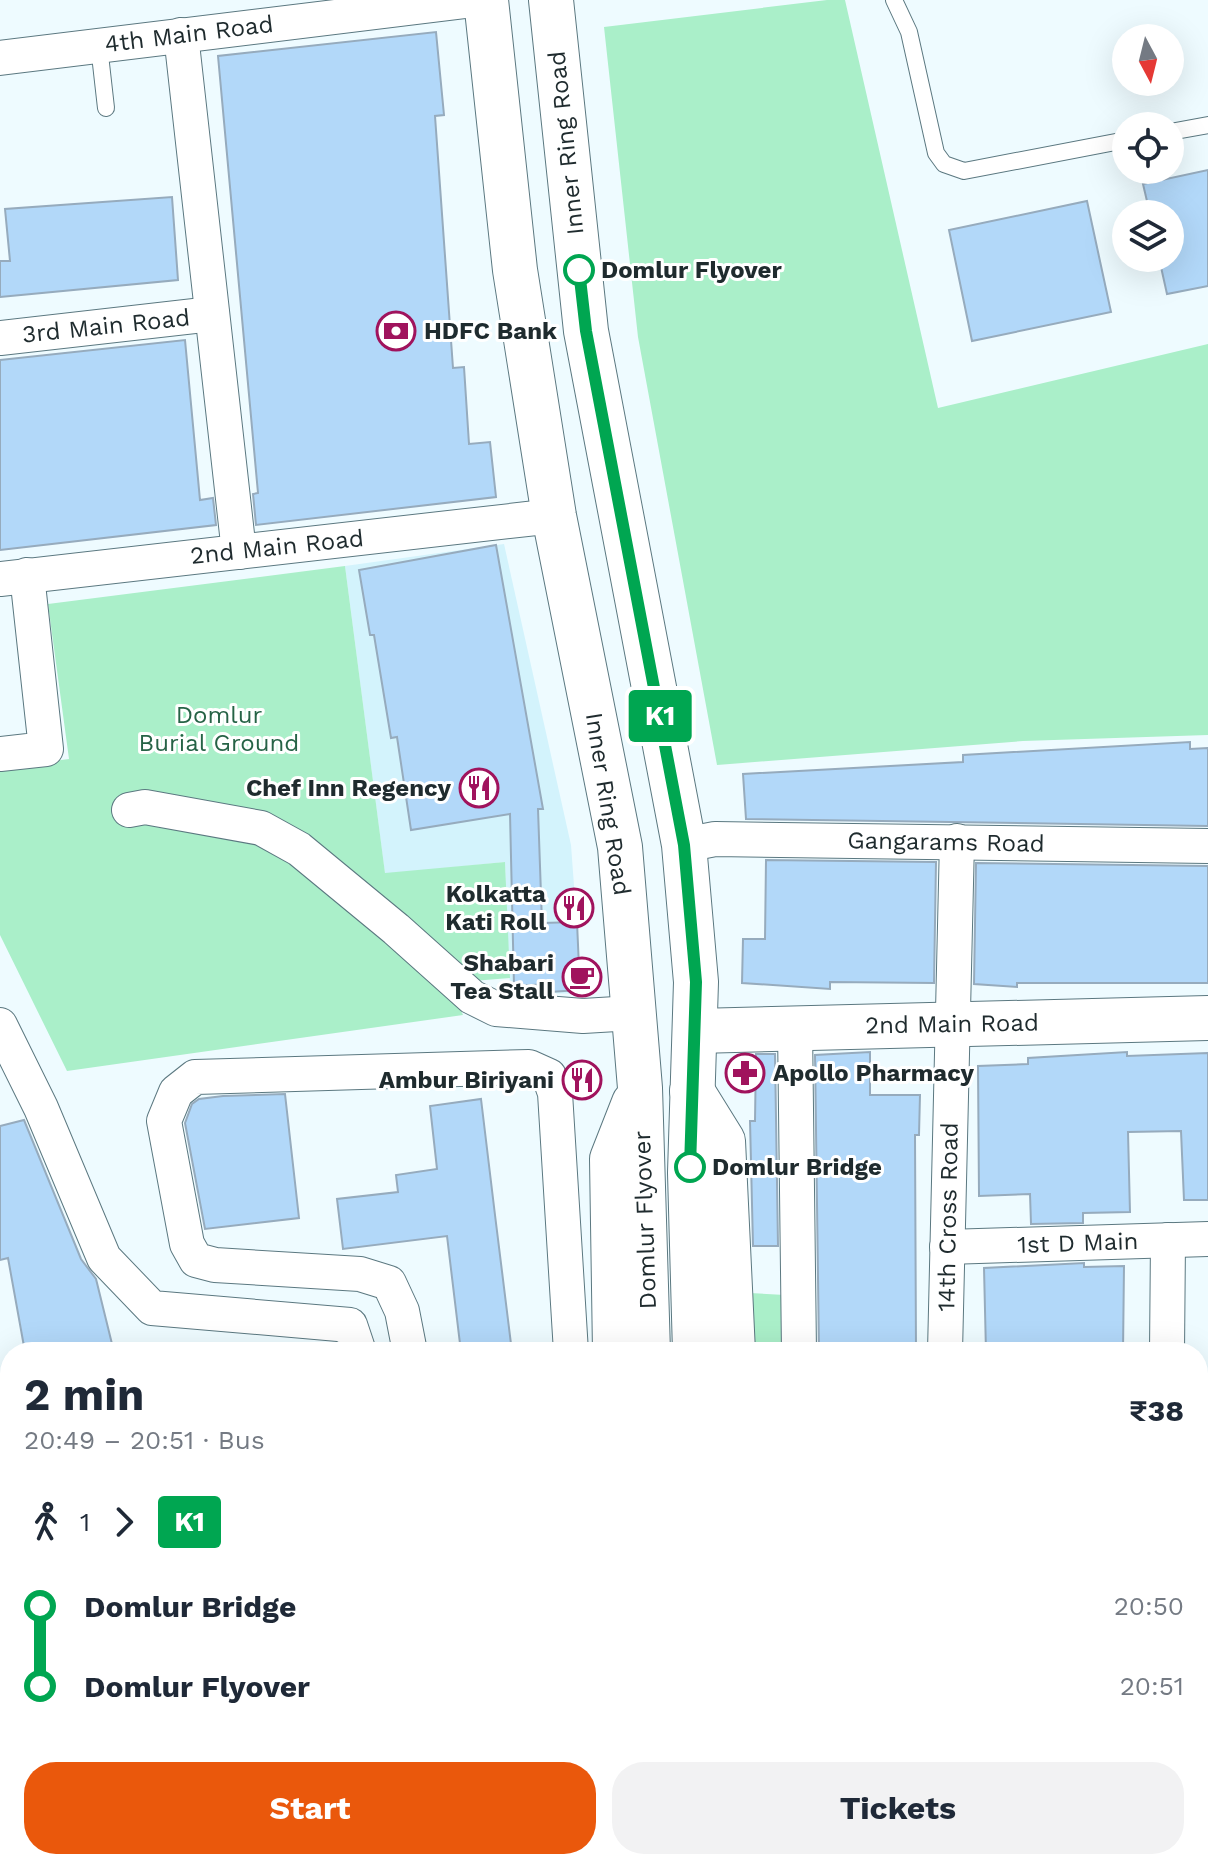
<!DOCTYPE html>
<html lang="en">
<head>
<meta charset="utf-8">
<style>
	:root { --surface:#fff; --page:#f2f2f3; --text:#1f2937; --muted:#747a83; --accent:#ea580c }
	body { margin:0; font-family:"Work Sans",sans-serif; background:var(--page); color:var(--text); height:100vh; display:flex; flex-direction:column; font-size:30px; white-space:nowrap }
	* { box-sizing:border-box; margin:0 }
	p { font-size:26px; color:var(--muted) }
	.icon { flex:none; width:44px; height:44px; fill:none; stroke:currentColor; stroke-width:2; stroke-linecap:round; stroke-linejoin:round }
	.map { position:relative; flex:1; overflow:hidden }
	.panel { position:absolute; left:0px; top:1342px; width:1208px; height:528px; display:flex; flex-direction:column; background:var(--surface); border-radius:32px 32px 0 0; box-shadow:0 8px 32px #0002 }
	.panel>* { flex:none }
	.badge { padding:0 16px; border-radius:6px; font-size:28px; line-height:52px }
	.needle { width:52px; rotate:173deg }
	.fabs { position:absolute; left:1112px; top:24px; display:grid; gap:16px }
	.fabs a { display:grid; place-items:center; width:72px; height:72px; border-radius:50%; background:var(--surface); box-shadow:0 8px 32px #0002; font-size:40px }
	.map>.badge { position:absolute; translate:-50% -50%; box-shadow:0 0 0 4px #fff }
	.legs { display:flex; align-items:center; gap:12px; height:88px; padding:0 24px; font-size:26px }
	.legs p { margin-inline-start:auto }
	.summary { display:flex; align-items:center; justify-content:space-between; height:136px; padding:0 24px }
	h1 { font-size:44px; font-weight:700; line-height:60px }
	.cta { display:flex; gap:16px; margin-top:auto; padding:16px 24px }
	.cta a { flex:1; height:92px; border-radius:32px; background:var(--accent); color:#fff; font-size:32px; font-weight:700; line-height:92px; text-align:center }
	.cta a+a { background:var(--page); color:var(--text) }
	ul { padding:0 24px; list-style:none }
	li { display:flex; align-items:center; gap:28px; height:80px; font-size:30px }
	li i { display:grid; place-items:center; width:12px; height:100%; margin:0 10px; background:currentColor }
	li i::after { content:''; width:20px; height:20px; margin:-10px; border:6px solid; border-radius:50%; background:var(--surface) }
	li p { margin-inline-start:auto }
	li:first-child i { background:linear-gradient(#0000 50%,currentColor 0) }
	li:last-child i { background:linear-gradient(currentColor 50%,#0000 0) }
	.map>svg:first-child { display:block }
	.built { fill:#d3f3fc }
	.green { fill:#aaefc9 }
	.building { fill:#b2d8f9; stroke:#96abbd; stroke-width:2 }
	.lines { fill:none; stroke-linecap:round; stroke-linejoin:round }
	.lane-casing { stroke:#5b7880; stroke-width:18 }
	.street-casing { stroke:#5b7880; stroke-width:36 }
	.secondary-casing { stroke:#5b7880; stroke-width:46 }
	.primary-casing { stroke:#5b7880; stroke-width:46 }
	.lane { stroke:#fff; stroke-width:16 }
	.street { stroke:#fff; stroke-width:34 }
	.secondary { stroke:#fff; stroke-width:44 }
	.primary { stroke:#fff; stroke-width:44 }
	.line-1-casing { stroke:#fff; stroke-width:18 }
	.line-1 { stroke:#00a651; stroke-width:12 }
	.stop-1-dot { fill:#fff; stroke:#00a651; stroke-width:4 }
	.labels { text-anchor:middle; stroke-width:6; stroke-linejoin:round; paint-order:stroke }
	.street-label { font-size:24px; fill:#1f2b2e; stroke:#fff }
	.stop-label { font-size:24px; font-weight:bold; fill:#1f2b2e; stroke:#fff; text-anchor:start }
	.poi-label { font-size:24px; font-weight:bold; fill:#1f2b2e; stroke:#fff; text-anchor:end }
	.park-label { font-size:24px; fill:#266346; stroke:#fff }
</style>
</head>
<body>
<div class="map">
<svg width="1208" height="1870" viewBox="0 0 1208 1870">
	<rect width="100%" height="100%" fill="#eefbff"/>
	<g class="built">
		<path d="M504,544l67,301 11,149 -72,-2 -5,-130 -120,12 -40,-308z"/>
		<path d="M1198,1463h10v407h-38v-10h28z"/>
		<path d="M769,1860h124l-76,10h-48z"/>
	</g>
	<g class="green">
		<path d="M827,0h18l93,408 270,-64v391l-185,6 -306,24 -79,-428 -34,-310z"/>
		<path d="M345,566l40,307 120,-11 5,116 -62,5 15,32 -396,56 -67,-136v-167l69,-9 -21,-155z"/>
		<path d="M750,1293l35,2 2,57h-35z"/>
		<path d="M10,1429v85l-10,2v-61l6,-2 -5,-22z"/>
		<path d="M10,1676v49l-10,2v-50z"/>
	</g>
	<g class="building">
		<path d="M436,32l8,83 -9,1 18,252 11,-1 5,77 21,-2 6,55 -240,28 -3,-31 5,-1 -40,-437z"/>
		<path d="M1208,170v116l-41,8 -8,-36h11v-44h-20l-7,-30z"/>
		<path d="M172,197l6,83 -178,17v-36h10l-5,-52z"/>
		<path d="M1087,201l24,111 -139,29 -23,-111z"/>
		<path d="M185,340l15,160 13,-2 3,27 -216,25v-190z"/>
		<path d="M496,545l47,264h-5l4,114 35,-1 3,68 -31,2 -1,-8 -34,2 -4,-172 -99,16 -14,-93 -6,1 -17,-103h-4l-11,-65z"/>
		<path d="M1190,742v7l18,-1v78l-462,-7 -3,-45 220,-12v-7z"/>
		<path d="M766,860l170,2 -2,121 -104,-1v7l-88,-6 1,-44h22z"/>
		<path d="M976,863l232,3v117h-191v4l-43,-3z"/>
		<path d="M870,1052v43h50l-1,40h-4l1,217h-97l-4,-297z"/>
		<path d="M1127,1052v4l81,-3v147h-24l-3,-69 -53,1 2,80 -47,1v10l-52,1 -1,-30 -51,2 -1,-130 50,-2v-6z"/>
		<path d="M756,1054h19l3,192h-25l-3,-125h5z"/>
		<path d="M285,1094l14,124 -94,11 -20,-106 7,-19 7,-5 24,-3z"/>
		<path d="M481,1099l14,116 17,137h-51l-14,-116 -104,13 -6,-50 61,-7 -2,-17 41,-6 -7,-63z"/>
		<path d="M24,1120l57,139 15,20 18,73h-89l-17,-94 -8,2v-134z"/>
		<path d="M1084,1263v4l40,-1 -1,86h-137l-2,-84z"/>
	</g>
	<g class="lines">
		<g class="lane-casing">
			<g id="lane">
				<path d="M894,0l15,32 27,121 8,11 20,7 162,-31"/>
				<path d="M99,46l7,62"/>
				<path d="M1170,132l38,-7"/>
			</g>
		</g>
		<g class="street-casing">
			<g id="street">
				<path d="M181,35l58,517"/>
				<path d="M0,58l474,-58"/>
				<path d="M0,338l212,-24"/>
				<path d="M0,579l554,-63"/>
				<path d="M0,754l46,-5 -19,-174"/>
				<path d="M129,810l16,-3 116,21 38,21 97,80 76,68 24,12 87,7 50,-3"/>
				<path d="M684,845l31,-6 493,7"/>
				<path d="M0,1025l41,83 63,150 48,50 198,17 9,27"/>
				<path d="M795,1028l4,324"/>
				<path d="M947,1247l261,-8"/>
				<path d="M410,1352l-8,-41 -13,-28 -29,-9 -145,-9 -19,-5 -9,-16 -23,-123 12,-29 19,-15 334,-10 20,9 6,17 16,259"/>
				<path d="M945,1352l12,-511"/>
				<path d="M1167,1352l1,-112"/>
				<path d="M1198,1443h10"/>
				<path d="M0,1648l10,-2"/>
				<path d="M166,1860l4,10"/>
				<path d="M936,1870v-10"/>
				<path d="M1157,1870v-10"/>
			</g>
		</g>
		<g class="secondary-casing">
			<g id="secondary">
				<path d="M697,1031l511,-13"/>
				<path d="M692,1091l31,50 10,211"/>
				<path d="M744,1870v-10"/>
			</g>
		</g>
		<g class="primary-casing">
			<g id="primary">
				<path d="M486,0l29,270 39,246 66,331 20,241 8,264"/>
				<path d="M551,0l35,331 98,514 12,137 -6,191 5,179"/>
				<path d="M615,1352l-3,-193 22,-56"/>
				<path d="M619,1870l1,-10"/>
				<path d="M655,1870v-10"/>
				<path d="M703,1870v-10"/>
			</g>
		</g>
		<use href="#lane" class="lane"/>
		<use href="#street" class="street"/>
		<use href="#secondary" class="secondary"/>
		<use href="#primary" class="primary"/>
	</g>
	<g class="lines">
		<g class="line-1-casing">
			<path id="line-1" d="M579,270l7,61 98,514 12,137 -6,185"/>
		</g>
		<use href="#line-1" class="line-1"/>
	</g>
	<defs>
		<g id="bank-ring" transform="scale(2)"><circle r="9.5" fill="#fff" stroke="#a0135d" stroke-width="1.5"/><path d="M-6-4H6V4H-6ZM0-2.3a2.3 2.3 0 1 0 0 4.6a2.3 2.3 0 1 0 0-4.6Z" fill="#a0135d"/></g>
		<g id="restaurant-ring" transform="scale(2)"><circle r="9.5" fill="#fff" stroke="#a0135d" stroke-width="1.5"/><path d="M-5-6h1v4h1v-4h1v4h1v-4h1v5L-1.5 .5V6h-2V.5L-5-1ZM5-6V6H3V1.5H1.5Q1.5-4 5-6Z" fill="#a0135d"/></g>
		<g id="cafe-ring" transform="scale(2)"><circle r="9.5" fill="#fff" stroke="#a0135d" stroke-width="1.5"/><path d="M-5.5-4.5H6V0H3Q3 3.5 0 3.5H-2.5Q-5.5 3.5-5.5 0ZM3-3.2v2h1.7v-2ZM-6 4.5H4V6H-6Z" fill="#a0135d"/></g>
		<g id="pharmacy-ring" transform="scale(2)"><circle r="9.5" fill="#fff" stroke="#a0135d" stroke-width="1.5"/><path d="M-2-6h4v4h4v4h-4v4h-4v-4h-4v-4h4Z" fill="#a0135d"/></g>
	</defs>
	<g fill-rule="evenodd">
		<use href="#bank-ring" x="396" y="331"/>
		<use href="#restaurant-ring" x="479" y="788"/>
		<use href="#restaurant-ring" x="574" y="908"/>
		<use href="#cafe-ring" x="582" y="977"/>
		<use href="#pharmacy-ring" x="745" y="1073"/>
		<use href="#restaurant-ring" x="582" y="1080"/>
	</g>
	<g class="stop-1-dot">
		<circle cx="579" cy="270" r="14"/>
		<circle cx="690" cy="1167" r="14"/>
	</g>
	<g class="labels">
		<g class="street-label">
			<text transform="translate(189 34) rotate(-7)" y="8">4th Main Road</text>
			<text transform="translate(566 143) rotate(-96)" y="8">Inner Ring Road</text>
			<text transform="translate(106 326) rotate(-6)" y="8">3rd Main Road</text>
			<text transform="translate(277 547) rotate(-6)" y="8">2nd Main Road</text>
			<text transform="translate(608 804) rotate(81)" y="8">Inner Ring Road</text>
			<text transform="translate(946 842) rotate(1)" y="8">Gangarams Road</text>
			<text transform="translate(952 1024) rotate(-1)" y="8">2nd Main Road</text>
			<text transform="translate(948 1217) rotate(-89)" y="8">14th Cross Road</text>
			<text transform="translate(645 1220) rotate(-92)" y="8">Domlur Flyover</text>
			<text transform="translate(1078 1243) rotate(-2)" y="8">1st D Main</text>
		</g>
		<g class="stop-label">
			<text x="601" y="278">Domlur Flyover</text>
			<text x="712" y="1175">Domlur Bridge</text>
		</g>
		<g class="poi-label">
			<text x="424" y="339" text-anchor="start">HDFC Bank</text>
			<text x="451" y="796">Chef Inn Regency</text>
			<text x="546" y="902">Kolkatta<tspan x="546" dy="28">Kati Roll</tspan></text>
			<text x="554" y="971">Shabari<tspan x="554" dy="28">Tea Stall</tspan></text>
			<text x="773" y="1081" text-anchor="start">Apollo Pharmacy</text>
			<text x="554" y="1088">Ambur Biriyani</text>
		</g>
		<g class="park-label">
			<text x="219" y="723">Domlur<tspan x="219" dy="28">Burial Ground</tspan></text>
		</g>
	</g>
</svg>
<div class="fabs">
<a><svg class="needle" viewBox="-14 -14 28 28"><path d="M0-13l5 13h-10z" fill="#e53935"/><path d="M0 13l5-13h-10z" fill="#747a83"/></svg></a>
<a><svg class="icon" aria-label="locate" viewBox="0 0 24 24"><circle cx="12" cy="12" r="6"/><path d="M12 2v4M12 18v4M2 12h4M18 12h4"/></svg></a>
<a><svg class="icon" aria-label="layers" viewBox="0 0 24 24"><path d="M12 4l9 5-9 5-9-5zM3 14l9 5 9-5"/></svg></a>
</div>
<b class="badge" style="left:660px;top:716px;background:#00a651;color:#fff">K1</b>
<section class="panel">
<div class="summary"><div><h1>2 min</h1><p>20:49 – 20:51 · Bus</p></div><b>₹38</b></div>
<div class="legs"><svg class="icon" aria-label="walk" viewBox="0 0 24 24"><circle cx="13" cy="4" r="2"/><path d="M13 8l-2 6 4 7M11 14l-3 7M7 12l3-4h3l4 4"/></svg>1<svg class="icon" aria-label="forward" viewBox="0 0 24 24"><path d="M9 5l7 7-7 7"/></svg><b class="badge" style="background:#00a651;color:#fff">K1</b></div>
<ul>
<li><i style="color:#00a651"></i><b>Domlur Bridge</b><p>20:50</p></li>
<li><i style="color:#00a651"></i><b>Domlur Flyover</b><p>20:51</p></li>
</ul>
<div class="cta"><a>Start</a><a>Tickets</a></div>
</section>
</div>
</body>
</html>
